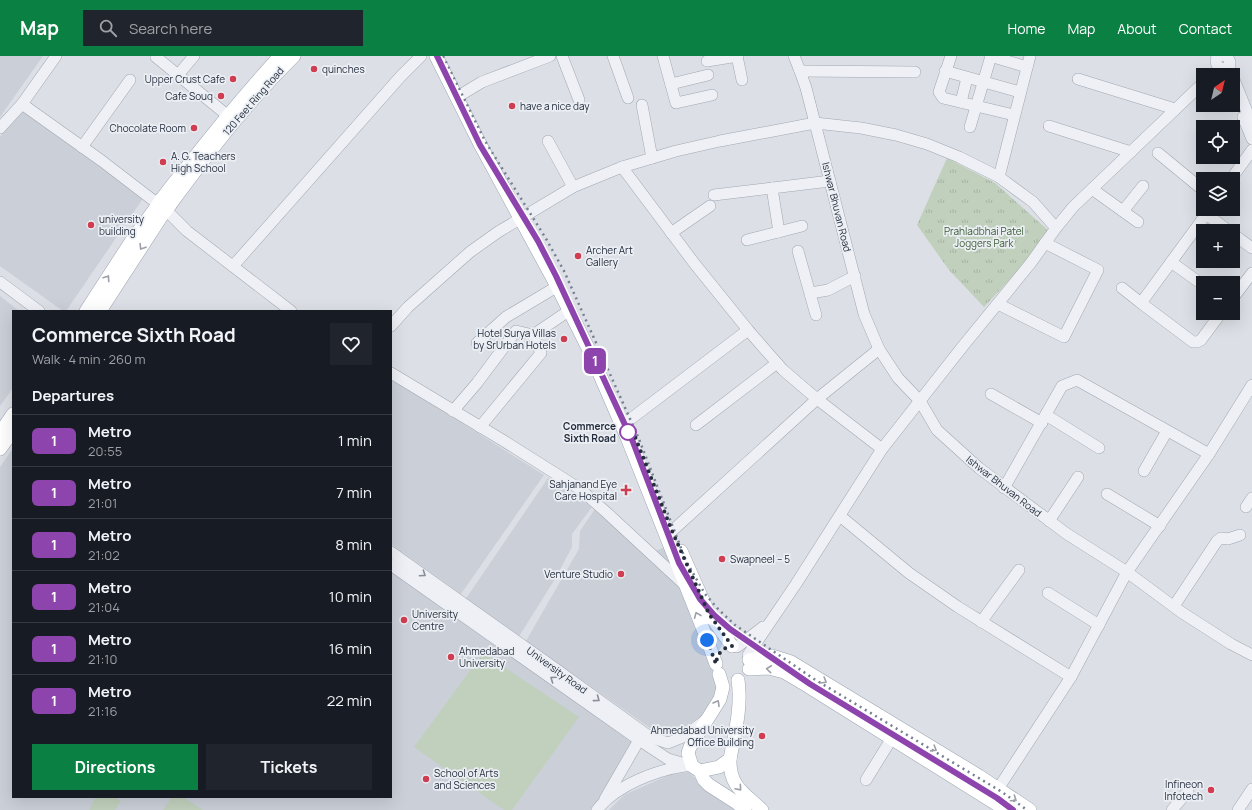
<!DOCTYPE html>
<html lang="en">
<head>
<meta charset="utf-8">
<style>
	:root { --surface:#171b24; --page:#20242c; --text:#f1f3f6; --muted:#9ea1a6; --line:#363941; --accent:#0b8043 }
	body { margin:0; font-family:Manrope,sans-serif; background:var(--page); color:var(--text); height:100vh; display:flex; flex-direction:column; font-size:15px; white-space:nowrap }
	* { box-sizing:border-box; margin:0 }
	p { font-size:13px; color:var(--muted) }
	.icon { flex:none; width:22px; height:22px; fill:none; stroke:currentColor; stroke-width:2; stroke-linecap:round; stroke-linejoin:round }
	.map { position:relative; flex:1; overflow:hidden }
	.side { position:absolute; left:12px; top:254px; width:380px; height:488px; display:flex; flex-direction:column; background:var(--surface); border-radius:0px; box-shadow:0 4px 16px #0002 }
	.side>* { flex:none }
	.badge { padding:0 8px; border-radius:6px; font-size:14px; line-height:26px }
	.needle { width:26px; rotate:35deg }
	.tools { position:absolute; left:1196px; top:12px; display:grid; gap:8px }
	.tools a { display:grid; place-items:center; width:44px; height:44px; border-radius:0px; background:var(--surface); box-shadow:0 4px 16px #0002; font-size:20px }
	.you { position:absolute; width:20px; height:20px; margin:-10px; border:3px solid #fff; border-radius:50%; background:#1a73e8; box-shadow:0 0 0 6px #1a73e833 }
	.map>.badge { position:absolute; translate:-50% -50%; box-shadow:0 0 0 2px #fff }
	h2 { padding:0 20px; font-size:15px; line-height:36px }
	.round { display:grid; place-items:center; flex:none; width:42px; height:42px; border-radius:0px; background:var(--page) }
	.overview { display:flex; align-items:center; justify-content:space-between; height:68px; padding:0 20px }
	h1 { font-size:19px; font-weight:700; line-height:30px }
	.button { display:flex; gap:8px; margin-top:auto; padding:8px 20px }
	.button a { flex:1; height:46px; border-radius:0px; background:var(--accent); color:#fff; font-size:16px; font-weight:700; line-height:46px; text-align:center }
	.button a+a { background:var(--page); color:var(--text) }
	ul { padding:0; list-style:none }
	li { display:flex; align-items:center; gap:12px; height:52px; padding:0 20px; border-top:1px solid var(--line) }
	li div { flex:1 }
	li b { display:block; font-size:15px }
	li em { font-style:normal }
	li .badge { min-width:44px; font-weight:700; text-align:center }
	header { display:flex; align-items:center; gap:24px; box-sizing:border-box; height:56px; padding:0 20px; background:var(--accent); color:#fff }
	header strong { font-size:19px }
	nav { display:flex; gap:22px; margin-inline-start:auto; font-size:14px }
	.search { width:280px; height:36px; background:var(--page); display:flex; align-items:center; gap:10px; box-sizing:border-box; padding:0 14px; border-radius:0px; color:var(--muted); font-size:15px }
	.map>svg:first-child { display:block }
	.built { fill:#cacfd8 }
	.green { fill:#c1d0bd }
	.park { fill:url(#park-tufts) }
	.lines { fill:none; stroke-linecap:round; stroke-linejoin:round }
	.minor-casing { stroke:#a1a7b0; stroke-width:12 }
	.major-casing { stroke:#9ba4b2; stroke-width:14 }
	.minor { stroke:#eef0f5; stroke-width:11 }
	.major { stroke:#fff; stroke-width:13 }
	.rail { stroke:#757f90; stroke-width:2.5; stroke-dasharray:2 4; stroke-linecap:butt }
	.oneway { stroke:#9da0a8 }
	.oneway2 { stroke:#8a8e99 }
	.line-casing { stroke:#fff; stroke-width:9 }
	.line { stroke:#8e44ad; stroke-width:6 }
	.walk { stroke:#252d3d; stroke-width:4; stroke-dasharray:0 7.2 }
	.poi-dot { fill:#d03c50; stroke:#ebeff4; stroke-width:1.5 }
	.stop-dot { fill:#fff; stroke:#8e44ad; stroke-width:2 }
	.labels { text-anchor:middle; stroke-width:3.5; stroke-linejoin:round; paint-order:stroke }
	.poi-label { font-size:10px; fill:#252d3d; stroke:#ebeff4; text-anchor:start }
	.street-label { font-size:10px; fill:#252d3d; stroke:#ebeff4 }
	.park-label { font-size:10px; fill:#395932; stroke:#ebeff4 }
	.stop-label { font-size:10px; font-weight:bold; fill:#252d3d; stroke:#ebeff4; text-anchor:end }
</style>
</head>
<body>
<header>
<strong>Map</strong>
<div class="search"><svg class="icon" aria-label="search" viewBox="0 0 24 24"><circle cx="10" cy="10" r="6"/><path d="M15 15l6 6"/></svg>Search here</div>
<nav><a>Home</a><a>Map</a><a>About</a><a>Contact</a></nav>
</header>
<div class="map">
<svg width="1252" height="754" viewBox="0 0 1252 754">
	<defs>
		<pattern id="park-tufts" width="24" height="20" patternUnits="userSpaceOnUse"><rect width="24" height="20" fill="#c1d0bd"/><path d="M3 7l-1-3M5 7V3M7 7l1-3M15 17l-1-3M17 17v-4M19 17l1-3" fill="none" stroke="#a6b3a3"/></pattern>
	</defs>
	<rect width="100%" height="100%" fill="#dce0e6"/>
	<g class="built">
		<path d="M0,0h43l-43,61z"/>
		<path d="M23,53l121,88 -78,114h-3l-63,-45v-129z"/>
		<path d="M0,240l19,15h-6v77l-13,18z"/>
		<path d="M391,322l153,97 -83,119 -70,-50z"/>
		<path d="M13,392v349h378v-228l241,174 -40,67h-592v-343z"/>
		<path d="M548,422l44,29 -20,27v13l-17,32 -37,59 -53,-38z"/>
		<path d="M595,453l52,45 18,-7 52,136 -1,13 -16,22 -24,14 -13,5 -137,-96 53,-92 1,-18z"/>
		<path d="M689,716l11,11 38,27h-129l15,-15 45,-20z"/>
	</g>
	<g class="green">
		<path d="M483,597l96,64 -67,93h-8l-90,-63z"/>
		<path d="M96,741h18l7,4 -6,9h-26z"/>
		<path d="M172,741h11l20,13h-40z"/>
	</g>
	<path class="park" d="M947,102l48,25 54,48 -30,39 -35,37 -35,-37 -32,-45z"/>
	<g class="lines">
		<g class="minor-casing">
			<g id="minor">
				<path d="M562,0l17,44"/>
				<path d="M613,0l15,42"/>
				<path d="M663,0l13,47 36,-8"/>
				<path d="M737,0l5,24"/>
				<path d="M794,0l6,15 6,17 58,226 15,35 19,29 22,23 17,29 42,38 88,66 60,38 54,40 50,32 21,11"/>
				<path d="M951,0l-12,36 4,6 71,17"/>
				<path d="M990,0l37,11"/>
				<path d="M1220,0c-6,2 -4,7 -2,11l6,2 6,-4v-3l-3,-6"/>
				<path d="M156,1l71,58"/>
				<path d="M707,5l31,-5"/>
				<path d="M800,15l115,1"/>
				<path d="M945,15l75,21"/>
				<path d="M178,19l16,-19"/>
				<path d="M1233,21l19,47"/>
				<path d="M1078,23l97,30"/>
				<path d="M671,28l37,-9"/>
				<path d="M462,38l20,-12 68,-26"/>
				<path d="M961,46l6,-24"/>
				<path d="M22,48l80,57 56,43"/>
				<path d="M642,49l10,53"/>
				<path d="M1243,61l9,22"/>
				<path d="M1049,70l82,26"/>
				<path d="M970,71l21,-71"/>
				<path d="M0,72l22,-24 34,-48"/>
				<path d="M548,85l25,46"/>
				<path d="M82,91l48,-67"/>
				<path d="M1158,97l45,37"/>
				<path d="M622,111l72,96 54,67 35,40 34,29 65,50"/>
				<path d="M999,121l31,-121"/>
				<path d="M1231,123l21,-29"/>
				<path d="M772,132l7,44"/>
				<path d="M1092,133l46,33"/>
				<path d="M714,139l116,-14"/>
				<path d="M1210,153l-69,94 52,39h4l4,-2 20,-27"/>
				<path d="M166,154l21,21 104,80"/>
				<path d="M1123,155l20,-25"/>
				<path d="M1206,158l23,17"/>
				<path d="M671,177l39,-27"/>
				<path d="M1233,178l19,14"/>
				<path d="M747,184l55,-14"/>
				<path d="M798,195l18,64"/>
				<path d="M1171,206l32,23"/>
				<path d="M233,210l168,-190 20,-20"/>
				<path d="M0,226l39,29"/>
				<path d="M1122,232l19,15"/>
				<path d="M811,237l17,-3 27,-14"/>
				<path d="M1233,242l19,-25"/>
				<path d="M998,248l66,33 34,-67 -53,-27"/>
				<path d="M391,270l17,-19 62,-55 28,-20 75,-45 49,-20 54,-16 44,-10 95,-18 46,5 35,7 31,9 32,13 40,20 34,25 23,26"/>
				<path d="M477,287l29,-26 52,-31"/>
				<path d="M391,317l113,68 76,48 26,23 80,74"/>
				<path d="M991,338l51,29"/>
				<path d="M453,355l24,-28 39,-52 17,4"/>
				<path d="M1046,359l53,33"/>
				<path d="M628,365l120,-91"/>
				<path d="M696,369l81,-62"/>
				<path d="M480,371l61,-74 -8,-18 37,-25"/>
				<path d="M1144,415l23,-40"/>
				<path d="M1004,432l58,-102 15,-6 132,74"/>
				<path d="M1107,438l53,32"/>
				<path d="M1246,451l6,-9"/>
				<path d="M840,460l69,57 49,34 113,70"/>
				<path d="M1049,465l29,-44"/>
				<path d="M672,475l145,-132 62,-50"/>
				<path d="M391,496l169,120 90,65 18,6 15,-6 23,-17"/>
				<path d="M391,509l248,175 29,19 24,7"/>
				<path d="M1048,537l51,32"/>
				<path d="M1174,550l43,-65 4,-3 7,1 12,-4"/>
				<path d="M981,566l38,-52"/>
				<path d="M737,591l26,-20"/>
				<path d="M748,599l48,-71 86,-135 81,-103 67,-82 26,-36 17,-21 130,-124"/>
				<path d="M866,724l26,-42"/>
				<path d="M994,739l77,-118 56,-105 82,-118 43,-69"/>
				<path d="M605,743l34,-59"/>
				<path d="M597,754c18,-24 59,-40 88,-44"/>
				<path d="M1172,754l16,-19"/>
				<path d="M1238,754l14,-21"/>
			</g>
		</g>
		<g class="major-casing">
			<g id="major">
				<path d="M436,0l45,90 78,144 31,62 38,88 79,199 9,25"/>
				<path d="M161,143l9,6 -7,9 -8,-5c8,-13 18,-25 28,-37 31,-40 63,-79 97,-116"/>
				<path d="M170,149c38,-52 78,-104 124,-149"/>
				<path d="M86,255l48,-74 21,-28"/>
				<path d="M100,255l63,-97"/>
				<path d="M0,377l13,-19"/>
				<path d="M0,393l13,-18"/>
				<path d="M681,495l28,63 23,32"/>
				<path d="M749,604l23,-4 19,6 188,114 51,34"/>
				<path d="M749,613l20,-1 15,4 22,13 200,125"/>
				<path d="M719,618l4,13 -3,12 -30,48 -2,6 4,13 8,5 19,-4 11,-8c5,-26 12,-53 8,-79"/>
				<path d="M730,703c-1,27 14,34 32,51"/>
				<path d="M700,715l4,9 5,5 28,18 8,7"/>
			</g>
		</g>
		<use href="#minor" class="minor"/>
		<use href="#major" class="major"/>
		<g class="rail">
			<path d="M443,0l42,85 60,96 19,34 75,168 47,122 19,33 14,16 16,15 79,54 188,113 25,18"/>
			<path d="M457,41l22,48 59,96 19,35 76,166 46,121 21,36 14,16 17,14 79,55 187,114 16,12"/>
		</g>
	</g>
	<defs><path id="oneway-chevron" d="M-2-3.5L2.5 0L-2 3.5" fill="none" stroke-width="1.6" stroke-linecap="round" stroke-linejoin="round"/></defs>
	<g class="oneway">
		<use href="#oneway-chevron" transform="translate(142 191) rotate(122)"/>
		<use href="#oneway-chevron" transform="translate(107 222) rotate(-56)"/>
		<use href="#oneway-chevron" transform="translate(697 559) rotate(-112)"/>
		<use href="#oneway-chevron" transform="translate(769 613) rotate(-174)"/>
		<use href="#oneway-chevron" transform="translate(824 625) rotate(31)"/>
		<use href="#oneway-chevron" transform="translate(717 647) rotate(-60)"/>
		<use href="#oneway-chevron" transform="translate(934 693) rotate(32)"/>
		<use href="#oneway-chevron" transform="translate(739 732) rotate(49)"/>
		<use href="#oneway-chevron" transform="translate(1014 743) rotate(34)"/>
	</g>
	<g class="oneway2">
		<use href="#oneway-chevron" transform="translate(423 518) rotate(34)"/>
		<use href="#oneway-chevron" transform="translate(553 623) rotate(-145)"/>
		<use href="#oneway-chevron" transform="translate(597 643) rotate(36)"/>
	</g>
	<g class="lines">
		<g class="line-casing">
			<path id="line" d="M437,0l43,89 58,96 18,35 77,166 46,121 21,36 14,16 16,14 80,55 187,114 16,12"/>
		</g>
		<use href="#line" class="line"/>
		<path class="walk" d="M628,376l4,-3 40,102 37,83 23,32c-10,2 -15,8 -16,18l-9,-24"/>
	</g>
	<g class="poi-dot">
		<circle cx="314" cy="13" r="4"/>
		<circle cx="233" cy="23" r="4"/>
		<circle cx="221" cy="40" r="4"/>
		<circle cx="512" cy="50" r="4"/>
		<circle cx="194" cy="72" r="4"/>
		<circle cx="163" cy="106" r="4"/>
		<circle cx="91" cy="169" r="4"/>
		<circle cx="578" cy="200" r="4"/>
		<circle cx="564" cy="283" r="4"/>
		<path d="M624 428h4v4h4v4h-4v4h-4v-4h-4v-4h4z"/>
		<circle cx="722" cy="503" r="4"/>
		<circle cx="621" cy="518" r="4"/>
		<circle cx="404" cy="564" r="4"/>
		<circle cx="451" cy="601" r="4"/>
		<circle cx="762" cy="680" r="4"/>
		<circle cx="426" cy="723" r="4"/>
		<circle cx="1211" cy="734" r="4"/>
	</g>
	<circle class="stop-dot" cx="628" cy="376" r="8"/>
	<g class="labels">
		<g class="poi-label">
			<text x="322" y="17">quinches</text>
			<text x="225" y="27" text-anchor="end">Upper Crust Cafe</text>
			<text x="213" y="44" text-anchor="end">Cafe Souq</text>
			<text x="520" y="54">have a nice day</text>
			<text x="186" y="76" text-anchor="end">Chocolate Room</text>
			<text x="171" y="104">A. G. Teachers<tspan x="171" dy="12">High School</tspan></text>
			<text x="99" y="167">university<tspan x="99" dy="12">building</tspan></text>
			<text x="586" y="198">Archer Art<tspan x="586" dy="12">Gallery</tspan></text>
			<text x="556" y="281" text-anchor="end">Hotel Surya Villas<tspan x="556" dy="12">by SrUrban Hotels</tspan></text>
			<text x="617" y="432" text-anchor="end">Sahjanand Eye<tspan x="617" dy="12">Care Hospital</tspan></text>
			<text x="730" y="507">Swapneel – 5</text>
			<text x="613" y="522" text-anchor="end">Venture Studio</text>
			<text x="412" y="562">University<tspan x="412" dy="12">Centre</tspan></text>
			<text x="459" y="599">Ahmedabad<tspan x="459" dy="12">University</tspan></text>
			<text x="754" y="678" text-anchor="end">Ahmedabad University<tspan x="754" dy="12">Office Building</tspan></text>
			<text x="434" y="721">School of Arts<tspan x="434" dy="12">and Sciences</tspan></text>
			<text x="1203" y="732" text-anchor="end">Infineon<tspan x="1203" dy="12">Infotech</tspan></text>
		</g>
		<g class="street-label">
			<text transform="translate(253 45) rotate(-49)" y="4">120 Feet Ring Road</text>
			<text transform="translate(837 151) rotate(76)" y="4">Ishwar Bhuvan Road</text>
			<text transform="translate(1004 430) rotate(38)" y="4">Ishwar Bhuvan Road</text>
			<text transform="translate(557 614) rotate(36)" y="4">University Road</text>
		</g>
		<g class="park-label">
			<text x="984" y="179">Prahladbhai Patel<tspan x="984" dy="12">Joggers Park</tspan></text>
		</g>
		<g class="stop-label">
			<text x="616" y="374">Commerce<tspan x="616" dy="12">Sixth Road</tspan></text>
		</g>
	</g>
</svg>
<div class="tools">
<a><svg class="needle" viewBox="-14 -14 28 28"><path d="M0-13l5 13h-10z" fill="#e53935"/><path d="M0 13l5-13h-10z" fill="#9ea1a6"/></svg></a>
<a><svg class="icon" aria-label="locate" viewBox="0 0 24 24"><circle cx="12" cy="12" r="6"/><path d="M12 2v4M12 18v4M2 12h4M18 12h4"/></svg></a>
<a><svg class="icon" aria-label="layers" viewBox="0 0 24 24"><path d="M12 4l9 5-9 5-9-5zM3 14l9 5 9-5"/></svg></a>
<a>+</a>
<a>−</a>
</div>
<div class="you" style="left:707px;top:584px"></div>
<b class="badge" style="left:595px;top:305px;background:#8e44ad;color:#fff">1</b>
<section class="side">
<div class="overview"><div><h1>Commerce Sixth Road</h1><p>Walk · 4 min · 260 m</p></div><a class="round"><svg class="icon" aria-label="heart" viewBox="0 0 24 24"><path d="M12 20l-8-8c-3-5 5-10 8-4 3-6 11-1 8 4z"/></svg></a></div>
<h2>Departures</h2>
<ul>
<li><span class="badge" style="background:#8e44ad;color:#fff">1</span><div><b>Metro</b><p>20:55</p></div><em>1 min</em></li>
<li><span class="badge" style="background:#8e44ad;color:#fff">1</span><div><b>Metro</b><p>21:01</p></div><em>7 min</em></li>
<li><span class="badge" style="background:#8e44ad;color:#fff">1</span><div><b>Metro</b><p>21:02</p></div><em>8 min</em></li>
<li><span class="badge" style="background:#8e44ad;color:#fff">1</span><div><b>Metro</b><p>21:04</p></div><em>10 min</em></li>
<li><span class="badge" style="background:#8e44ad;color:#fff">1</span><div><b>Metro</b><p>21:10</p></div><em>16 min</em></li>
<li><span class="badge" style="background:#8e44ad;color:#fff">1</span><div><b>Metro</b><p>21:16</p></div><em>22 min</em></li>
</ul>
<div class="button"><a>Directions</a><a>Tickets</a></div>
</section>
</div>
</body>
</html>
